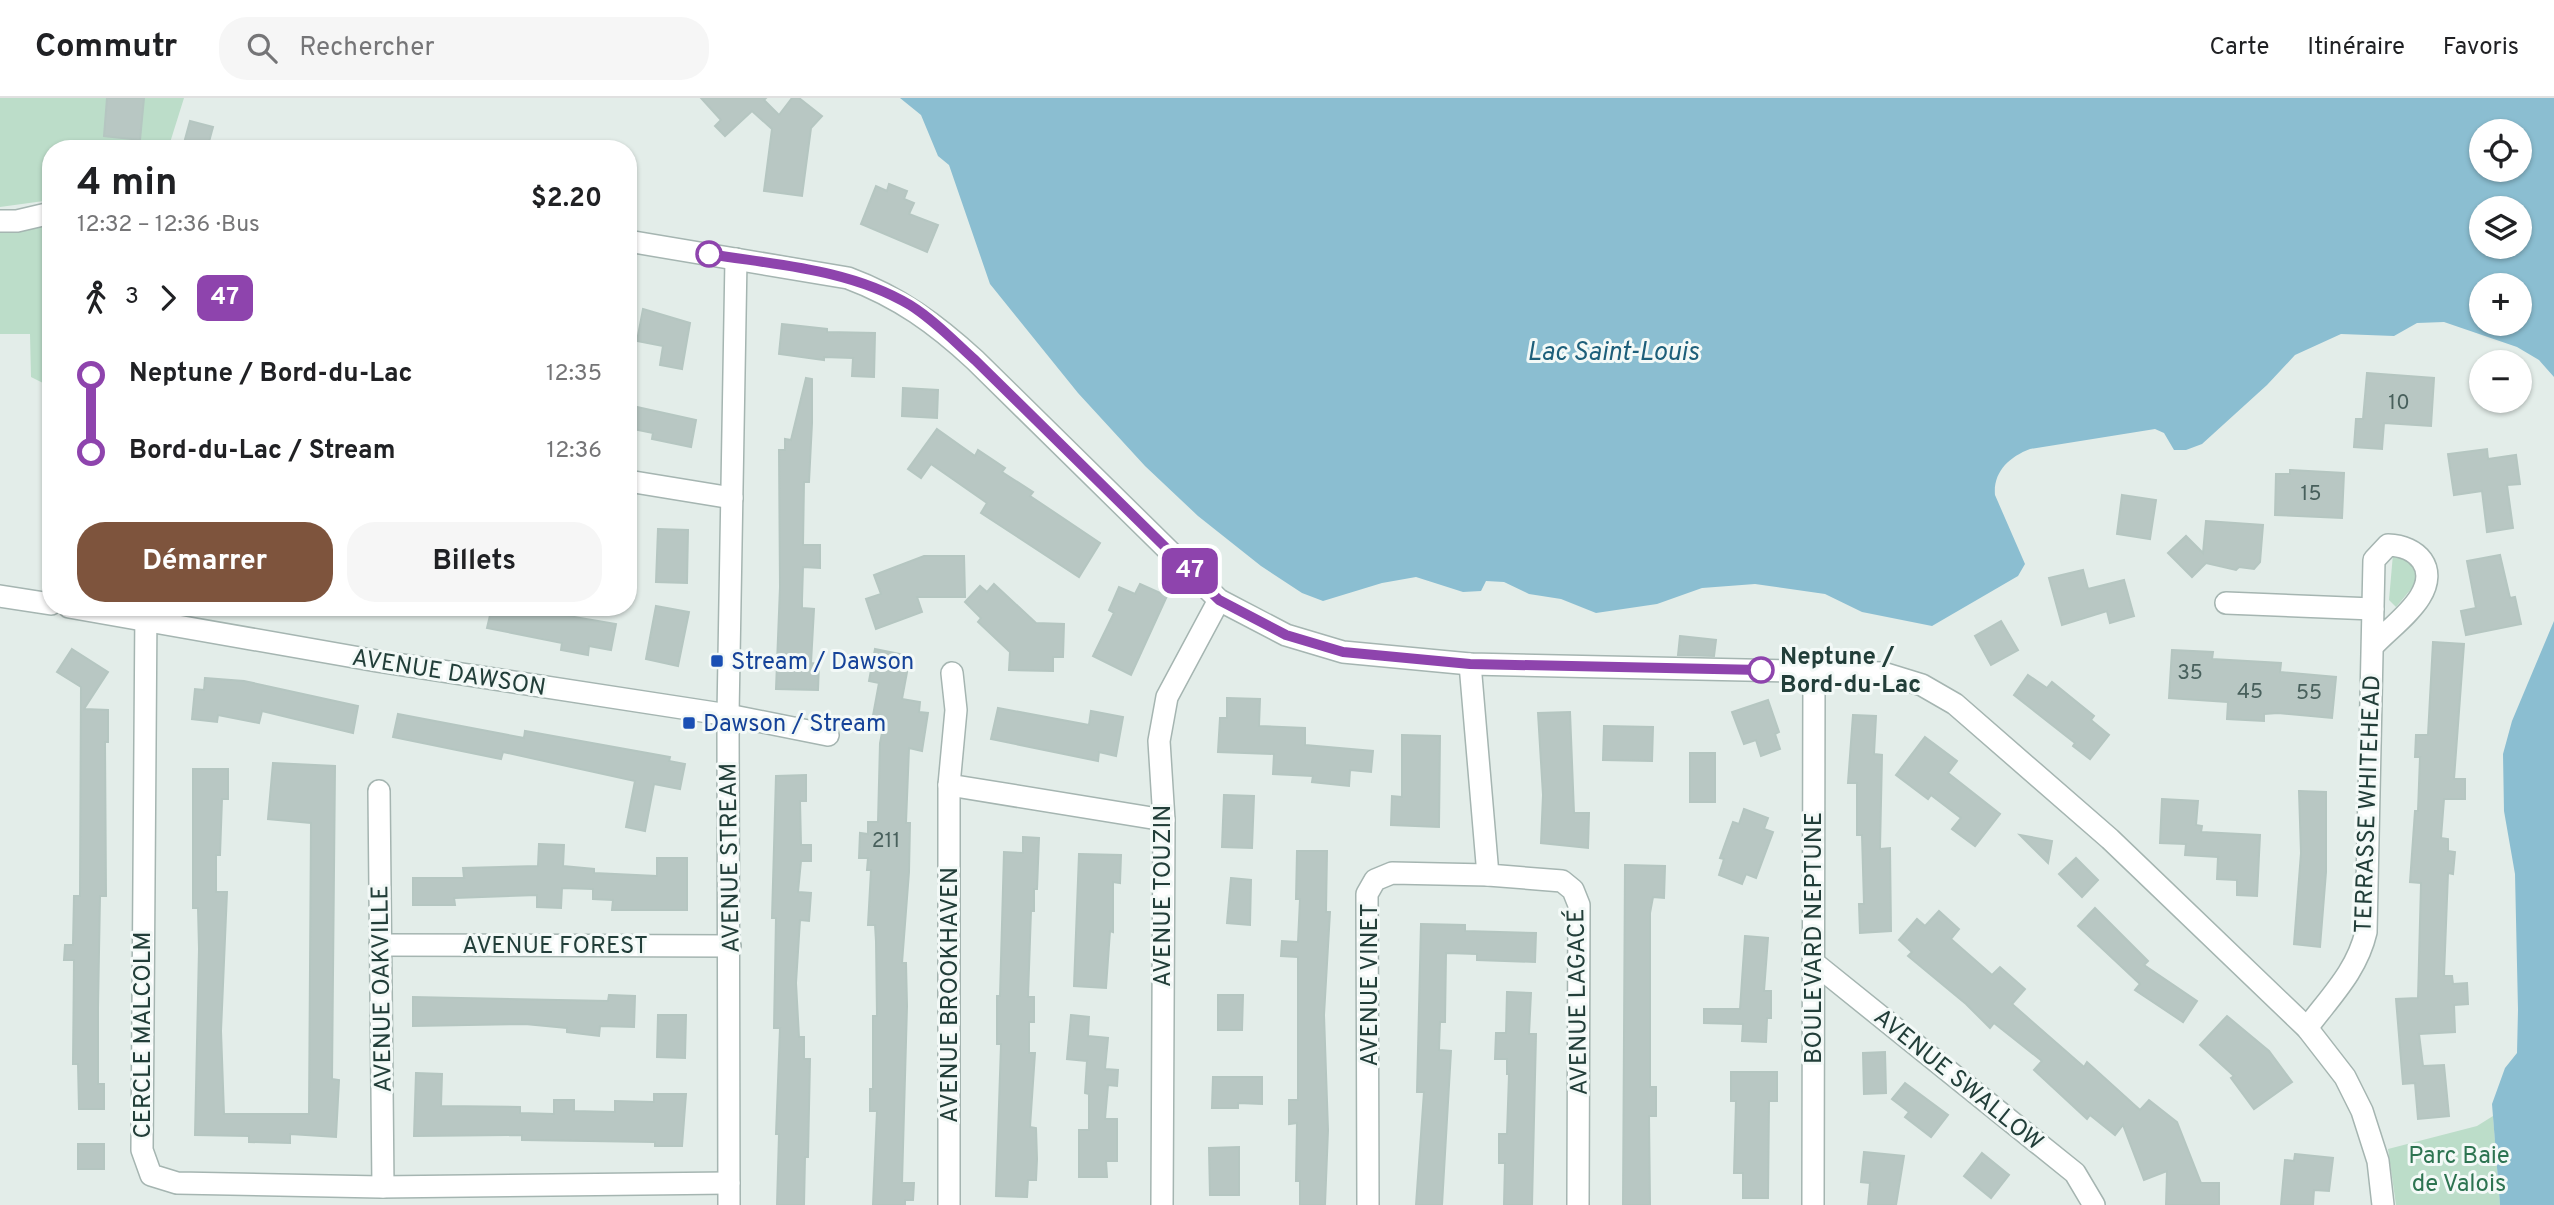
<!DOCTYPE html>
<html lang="fr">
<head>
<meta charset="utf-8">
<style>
	:root { --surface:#fff; --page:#f6f6f6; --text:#202124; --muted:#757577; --line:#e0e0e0; --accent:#7e543d }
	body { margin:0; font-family:Overpass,sans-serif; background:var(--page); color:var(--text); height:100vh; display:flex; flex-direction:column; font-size:26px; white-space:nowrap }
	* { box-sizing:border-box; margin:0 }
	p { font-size:23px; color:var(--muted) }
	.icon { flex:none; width:38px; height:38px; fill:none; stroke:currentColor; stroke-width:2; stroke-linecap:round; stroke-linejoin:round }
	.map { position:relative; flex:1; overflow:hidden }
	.side { position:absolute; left:42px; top:42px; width:595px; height:476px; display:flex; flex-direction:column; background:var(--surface); border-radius:28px; box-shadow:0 2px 5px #0004 }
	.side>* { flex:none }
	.badge { padding:0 14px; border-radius:10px; font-size:24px; line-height:46px }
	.buttons { position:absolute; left:2469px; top:21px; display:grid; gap:14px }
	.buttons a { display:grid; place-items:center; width:63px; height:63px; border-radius:50%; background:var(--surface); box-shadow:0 2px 5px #0004; font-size:35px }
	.map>.badge { position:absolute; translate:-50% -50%; box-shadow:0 0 0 4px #fff }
	.legs { display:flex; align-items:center; gap:10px; height:77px; padding:0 35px; font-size:23px }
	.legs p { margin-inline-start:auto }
	.headline { display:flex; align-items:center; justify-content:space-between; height:119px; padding:0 35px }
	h1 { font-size:38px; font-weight:700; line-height:52px }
	.primary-button { display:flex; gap:14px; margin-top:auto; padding:14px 35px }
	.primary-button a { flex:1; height:80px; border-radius:28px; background:var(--accent); color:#fff; font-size:28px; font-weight:700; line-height:80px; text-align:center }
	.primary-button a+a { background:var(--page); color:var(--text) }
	ul { padding:0 35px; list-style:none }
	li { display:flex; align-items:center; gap:24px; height:77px; font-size:26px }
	li i { display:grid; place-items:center; width:10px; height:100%; margin:0 9px; background:currentColor }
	li i::after { content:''; width:18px; height:18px; margin:-9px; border:5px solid; border-radius:50%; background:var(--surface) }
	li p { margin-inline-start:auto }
	li:first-child i { background:linear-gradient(#0000 50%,currentColor 0) }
	li:last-child i { background:linear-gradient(currentColor 50%,#0000 0) }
	header { display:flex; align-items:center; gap:42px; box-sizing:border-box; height:98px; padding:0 35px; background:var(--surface); border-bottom:2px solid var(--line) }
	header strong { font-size:33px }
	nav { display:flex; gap:38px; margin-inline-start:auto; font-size:24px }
	.search { width:490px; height:63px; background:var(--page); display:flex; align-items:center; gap:18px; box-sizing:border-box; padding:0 24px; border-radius:28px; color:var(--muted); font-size:26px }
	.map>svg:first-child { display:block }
	.green { fill:#bcddc9 }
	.water { fill:#8bbed1; fill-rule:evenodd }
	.building { fill:#b8c7c3; stroke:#b5c6c1; stroke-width:2 }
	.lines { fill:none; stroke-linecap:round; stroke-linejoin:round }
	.minor-casing { stroke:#a5b5b1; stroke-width:24 }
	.tertiary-casing { stroke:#a5b5b1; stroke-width:24 }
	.minor { stroke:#fff; stroke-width:21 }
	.tertiary { stroke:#fff; stroke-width:21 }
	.line-1-casing { stroke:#fff; stroke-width:16 }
	.line-1 { stroke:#8e44ad; stroke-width:10 }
	.stop-1-dot { fill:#fff; stroke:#8e44ad; stroke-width:3.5 }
	.transit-dot { fill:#1a4fb4; stroke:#f3f9f7; stroke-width:2.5 }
	.labels { text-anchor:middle; stroke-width:6; stroke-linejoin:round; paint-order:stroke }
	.number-label { font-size:21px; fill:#48605c }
	.stop-label { font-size:24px; font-weight:bold; fill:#223e39; stroke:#f3f9f7; text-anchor:start }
	.transit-label { font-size:24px; fill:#164399; stroke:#f3f9f7; text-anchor:start }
	.street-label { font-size:24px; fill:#223e39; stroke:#f3f9f7 }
	.park-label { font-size:24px; fill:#2d7451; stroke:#f3f9f7 }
	.water-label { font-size:26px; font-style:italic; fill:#1d5f7a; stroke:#f3f9f7 }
</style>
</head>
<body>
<header>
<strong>Commutr</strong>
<div class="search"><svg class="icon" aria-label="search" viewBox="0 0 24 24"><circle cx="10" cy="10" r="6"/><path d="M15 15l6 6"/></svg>Rechercher</div>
<nav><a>Carte</a><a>Itinéraire</a><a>Favoris</a></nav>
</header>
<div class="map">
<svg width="2554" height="1107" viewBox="0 0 2554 1107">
	<rect width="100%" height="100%" fill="#e3ede9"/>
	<g class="green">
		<path d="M0,0h184l-16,51h-117v51l-51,7z"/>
		<path d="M51,115v174l-20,-10 -1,-43h-30v-113z"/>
		<path d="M2393,456l20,1 4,27 -21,25 -7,-7z"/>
		<path d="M2493,1018l7,89h-104l-8,-56 89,-23z"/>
	</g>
	<g class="water">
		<path d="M900,0h1654v279l-15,-17 -22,-13 -73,-25 -27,1 -23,13 -53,-2 -46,21 -28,30 -65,59 -16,6h-12l-10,-17 -9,-4 -125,20c-21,8 -37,23 -35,46l30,69 -7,12 -86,50 -70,-14 -37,-18 -70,-10 -53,4 -45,16 -61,9 -35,-14 -32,-5 -25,-12 -18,-1 -5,10 -18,1 -47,-15 -34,6 -59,18 -21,-8 -41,-27 -63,-50 -53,-50 -67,-73 -88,-109 -41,-119 -11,-9 -17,-41zM2482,33h38v39h-38zM2482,110h38v39h-38zM2482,187h38v39h-38z"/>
		<path d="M2554,523v584h-54l-8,-101 13,-36 12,-15 1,-43 -3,-136 -11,-63 -1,-57 9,-33z"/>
	</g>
	<g class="building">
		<path d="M107,0h37l-4,42 -36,-4z"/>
		<path d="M701,0h65l-2,2 15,15 13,-17h7l23,18 -11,12 -9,68 -38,-5 8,-62 -20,-18 -27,25 -10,-10 6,-6z"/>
		<path d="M190,23l23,6 -6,22 -23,-6z"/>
		<path d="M889,86l18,7 -3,8 10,4 -5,11 29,11 -11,27 -66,-28 15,-38 11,5z"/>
		<path d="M643,211l47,14 -8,46 -22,-4 3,-19 -26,-5z"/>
		<path d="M782,226l45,5v3l48,1 -1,44 -22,-1 1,-18 -29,-1v3l-45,-6z"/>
		<path d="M2367,275l67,5 -3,48 -47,-3 -2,26 -28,-2 2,-28h7z"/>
		<path d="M806,280l6,1v44l-3,59h-5l-1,63h17v23l-17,-1 -1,33v8l12,1 -3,54 8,1 -1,26 -42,-1 4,-102 -1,-137h6v-11l6,1z"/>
		<path d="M903,290l35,2 -1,28 -35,-2z"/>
		<path d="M628,307l68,15 -5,27 -39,-8 1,-6 -25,-5z"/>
		<path d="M937,331l38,27 3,-6 27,18 -3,4 31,20 -3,4 70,47 -21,34 -98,-64 6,-10 -56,-39 -10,14 -13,-9z"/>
		<path d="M2487,351l1,10 28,-4 4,29 -13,1 6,43 -26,4 -5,-41 -28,4 -6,-41z"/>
		<path d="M2290,372l54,3 -2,45 -67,-3 1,-41h14z"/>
		<path d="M2122,397l34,5 -6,39 -33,-5z"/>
		<path d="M2206,423l57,4 -3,37 -6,7 -15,-2 -3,3 -30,-7 -14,14 -24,-24 18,-17 17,17z"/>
		<path d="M658,431l30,1 -1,53 -31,-1z"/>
		<path d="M2500,457l10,43 5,-1 6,27 -55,11 -5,-24 15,-3 -9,-47z"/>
		<path d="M924,458h40l1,41h-48l5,15 -46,17 -10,-30 15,-5 -7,-19z"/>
		<path d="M2083,472l5,19 36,-9 10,36 -24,7 -3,-12 -45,14 -13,-47z"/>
		<path d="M994,486l42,39 28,1 -1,33h-10v14l-44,-1 1,-18 -32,-30 3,-4 -16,-16 15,-16 7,6z"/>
		<path d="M1140,486l27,12 -36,79 -38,-19 21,-43 -5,-3 10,-23 16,7z"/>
		<path d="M656,508l33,6 -11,54 -32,-7z"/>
		<path d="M492,509h24l100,17 -5,26 -22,-4 -1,9 -27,-5 1,-7 -75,-15z"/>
		<path d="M2001,523l17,29 -27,15 -16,-29z"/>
		<path d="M1680,538l36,4 -2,16 -36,-1z"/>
		<path d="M2433,544l31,2 -10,135h11v20h-21l-3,39 7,1v12l7,1 -2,22 -5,-1 -4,103h8l1,8 14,-1 1,21 -14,1 1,27 -36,2 4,32 21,-1 5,51 -31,3 -3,-36 -12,1 -7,-85 22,-1 3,-115 -11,-1 5,-71h3l2,-54h-5l1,-22h12z"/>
		<path d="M72,551l36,23 -24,37 24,1v32h-3l1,154h-6l-2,112v76h6v25h-25l-1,-45h-5l1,-104h-10l1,-15h8l1,-49h6l1,-209 -24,-15z"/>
		<path d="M875,551l35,7 -8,43 18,3 -1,10 9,1 -6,38 -13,-3 -3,75h4l-1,49 -7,91h4l1,43 -5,177h12l-1,17h-8v5h-32l4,-94h-7v-22h3v-73h4l-1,-75 -1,-16h-7l3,-55h-4l1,-12h-9l1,-25 8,1v-12h10l2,-79 4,-20 -12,-2 7,-38 -10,-2z"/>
		<path d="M2172,552l41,2 -1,7 69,4 -1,9 56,5 -4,41 -54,-5 -14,1v7l-37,-2 1,-17 -59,-4z"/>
		<path d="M2028,577l19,13 5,-6 42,34 -3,4 18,15 -19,24 -17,-13 2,-3 -61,-48z"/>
		<path d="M205,580l39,3 114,25 -5,27 -91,-22 -3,12 -41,-8 -1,7 -25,-3 3,-30 9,1z"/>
		<path d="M1227,600l33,1 -1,27 46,2v17l68,6 -2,21 -21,-2 -1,16 -37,-4 1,-6 -40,-2 1,-20 -56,-2 2,-34h7z"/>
		<path d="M1768,602l11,32 -4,2 5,15 -19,7 -5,-16 -12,4 -12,-32z"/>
		<path d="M998,610l91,17 2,-14 32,6 -7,39 -17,-4 -1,9 -107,-22z"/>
		<path d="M1570,614l4,101h15l-1,35 -47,-5 2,-48 -5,-82z"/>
		<path d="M398,616l126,24 1,-7 145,26 -1,4 16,3 -5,25 -26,-5 -9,47 -19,-4 9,-46 -132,-29 -2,7 -108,-22z"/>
		<path d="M1853,617l23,1 -2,38 8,1 -2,94 10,-1 1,83 -31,2 -1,-29h5l-2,-69h-5v-52h-9z"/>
		<path d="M1604,628l49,1 -1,34 -49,-1z"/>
		<path d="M1402,637l38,1 -1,91 -48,-2 1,-29 10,1z"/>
		<path d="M1925,639l32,24 -9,12 52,41 -25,32 -23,-17 9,-11 -30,-23 -3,4 -32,-24z"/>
		<rect x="1690" y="655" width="25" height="49"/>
		<path d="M273,665l62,3 -3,313 7,1 -3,57 -46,-3v9l-41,-1v-6l-54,-1 4,-186 -1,-41h-5v-139h35v30h-6l-2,56h-4v37h11l-6,139 3,83h85l2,-291 -43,-4z"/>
		<path d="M806,677v26h-6l1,44h10v16h-10l-3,31 13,1 -2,28 -9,-1 -4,63 3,54h5v22h6l-2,98h-3l-1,48h-27l2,-71h-3l4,-106h-6l2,-110h-4l4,-142z"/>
		<path d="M2299,693l27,1v80l-6,75 -26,-3 7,-91z"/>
		<path d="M1224,697l30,1 -2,52 -30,-1z"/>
		<path d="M2162,701l36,2 -2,24 6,1 -1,6 59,3 -3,61 -20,-1v-15l-20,-1 1,-22 -33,-2 1,-11 -26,-1z"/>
		<path d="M1744,711l24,9 -4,11 9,3 -17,46 -10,-4 -4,10 -23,-9 5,-16 -4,-1 13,-36 6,2z"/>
		<path d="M2020,737l32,6 -4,22z"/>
		<path d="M1023,739l16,1 -2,51h-3v22h-3l-3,86h6v25h-5v31h6l-5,74 6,1 1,31 -1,21h-8l-1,17 -31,-1 5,-152h-4v-48h3l4,-144 19,1z"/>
		<path d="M539,746l25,1 -1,21 31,3v4l63,3v-18h30v52h-75l1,-10 -20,-1v-10l-31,-1 -1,20 -24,-1v-12l-83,3 1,7h-42v-27h51l-1,-10 75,-2z"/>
		<path d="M1297,753h30l-1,61h4l-6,103 4,115 -3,75h-25v-24h-4l1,-58 -8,1v-24h9v-143l-17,-1 1,-15 16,1 2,-43h-4z"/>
		<path d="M1079,756l42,1 -1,28 -7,-1v50l-3,-1 -4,57 -32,-2z"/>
		<path d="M2076,760l22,22 -16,17 -23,-23z"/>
		<path d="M1625,767l40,1 -1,32 -11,-1 -3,16v174h6v29h-7l1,89h-27z"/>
		<path d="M1231,780l20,2 -1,45 -23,-2z"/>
		<path d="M2095,810l53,53 -4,4 53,36 -14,21 -48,-32 5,-6 -62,-58z"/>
		<path d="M1939,813l20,18 -8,10 41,36 8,-8 25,22 -13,15 72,63 3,-5 53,48 9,-10 28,22 24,61h18v22h-53l1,-34 -23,9 -21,-55 -8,10 -25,-20 -3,4 -53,-49 8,-9 -48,-38 -4,5 -24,-24 -58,-48 4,-4 -13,-12 18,-21 8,7z"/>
		<path d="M1421,826l44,1v6l71,2 -1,29 -58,-2v-6l-31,-1 -1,69h-5l-1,28 12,1 -9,154h-26l8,-113h-7z"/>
		<path d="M1745,838l23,2 -4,53h7v27h-4l-1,24 -24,-1 1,-17 -39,-1v-14h36z"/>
		<path d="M1507,894l24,1 -2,41h7l-4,171h-28l1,-42h-6v-29h8l2,-60h-2v-15h-12l1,-26h10z"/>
		<path d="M609,897l26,1 -1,31 -34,-1 -1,10 -32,-4v-4l-42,-4 -112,2v-29l195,4z"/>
		<path d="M1218,897h25l-1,35h-24z"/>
		<path d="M658,917h28l-1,43 -28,-1z"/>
		<path d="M1071,917l18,2 -1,19 20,2 -3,31 13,1 -1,16 -9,-1 -3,34h12v42h-11l1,16h-28v-47h10v-36l-4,-1 2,-32 -20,-2z"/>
		<path d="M2227,918l42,35 23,31 -38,27 -23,-31 3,-2 -34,-31z"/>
		<path d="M1885,954l1,41 -22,1 -1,-41z"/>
		<path d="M1731,974h46v29h-8l-1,97h-25v-25h-9l2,-72h-5z"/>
		<path d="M416,975l26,1 -1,32 79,1v6l34,1v-14h20v11l41,1v-11l39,1v-8h32l-4,52h-27v-4l-133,-2v-5l-108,1z"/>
		<path d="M1213,979h49v27l-24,-1v5h-26z"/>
		<path d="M1905,985l43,32 -17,22 -26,-20 4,-5 -17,-13z"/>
		<rect x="78" y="1046" width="26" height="25"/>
		<path d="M1239,1049v48h-29l-1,-47z"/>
		<path d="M1864,1054l40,4 -8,49h-28l2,-22 -9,-1z"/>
		<path d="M1982,1055l27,22 -18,23 -27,-22z"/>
		<path d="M2295,1056l38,4 -4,33 -15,-1 -1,15h-32l4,-45 9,1z"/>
	</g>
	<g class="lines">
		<g class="minor-casing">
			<g id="minor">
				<path d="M628,383l104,17"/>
				<path d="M0,498l51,8"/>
				<path d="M2226,505l147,6"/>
				<path d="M69,509l308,54 351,54 100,20"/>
				<path d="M146,509l-4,543 9,25 26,8 203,4 349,-4"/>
				<path d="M1470,566l18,211 74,6 11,9 6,15 -1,300"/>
				<path d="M949,687l215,35"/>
				<path d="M379,693l4,396"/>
				<path d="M380,847l350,1"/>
				<path d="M1813,864l262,211 19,32"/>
				<path d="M2307,930c23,-31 50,-57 59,-96l8,-372 14,-15c30,1 50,23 32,52 -11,18 -33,34 -47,49"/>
				<path d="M729,1107l-1,-490 8,-456"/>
				<path d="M949,1107v-420l7,-75 -4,-37"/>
				<path d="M1162,1107l2,-385 -5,-79 8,-44 52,-97"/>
				<path d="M1368,1107l-1,-311 8,-14 17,-7 96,2"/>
				<path d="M1813,1107l1,-534"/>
			</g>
		</g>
		<g class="tertiary-casing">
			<g id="tertiary">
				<path d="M0,123h17l34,-8"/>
				<path d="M628,143l220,37c51,19 88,46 127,82l244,240 67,35 57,17 127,12 413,9 39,12 33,19 155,135 197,189 38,49 17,34 16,50 5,44"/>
			</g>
		</g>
		<use href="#minor" class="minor"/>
		<use href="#tertiary" class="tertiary"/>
	</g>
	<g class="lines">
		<g class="line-1-casing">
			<path id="line-1" d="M709,156c68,11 141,15 201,51 24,15 44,36 65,55l244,240 67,35 57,17 127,12 291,6"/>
		</g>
		<use href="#line-1" class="line-1"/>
	</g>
	<g class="stop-1-dot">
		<circle cx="709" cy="156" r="12"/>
		<circle cx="1761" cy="572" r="12"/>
	</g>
	<g class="transit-dot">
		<rect x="710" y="556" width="14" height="14" rx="3.5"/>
		<rect x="682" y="618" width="14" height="14" rx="3.5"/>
	</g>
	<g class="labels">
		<g class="number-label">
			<text x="2399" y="311">10</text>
			<text x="2311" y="402">15</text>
			<text x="2190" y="581">35</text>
			<text x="2250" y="600">45</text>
			<text x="2309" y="601">55</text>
			<text x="886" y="749">211</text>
		</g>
		<g class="stop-label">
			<text x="1780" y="566">Neptune /<tspan x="1780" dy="28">Bord-du-Lac</tspan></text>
		</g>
		<g class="transit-label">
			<text x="731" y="571">Stream / Dawson</text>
			<text x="703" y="633">Dawson / Stream</text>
		</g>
		<g class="street-label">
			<text transform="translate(449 574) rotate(9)" y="8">AVENUE DAWSON</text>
			<text transform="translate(2367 706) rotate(-88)" y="8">TERRASSE WHITEHEAD</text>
			<text transform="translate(729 760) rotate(-91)" y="8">AVENUE STREAM</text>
			<text transform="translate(1162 798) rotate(-90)" y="8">AVENUE TOUZIN</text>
			<text transform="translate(1813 840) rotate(-90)" y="8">BOULEVARD NEPTUNE</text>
			<text x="555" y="855">AVENUE FOREST</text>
			<text transform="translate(1369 887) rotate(-90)" y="8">AVENUE VINET</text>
			<text transform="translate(381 891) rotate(-91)" y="8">AVENUE OAKVILLE</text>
			<text transform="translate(949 897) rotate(-90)" y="8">AVENUE BROOKHAVEN</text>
			<text transform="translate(1577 904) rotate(-91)" y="8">AVENUE LAGACÉ</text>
			<text transform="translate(142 937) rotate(-90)" y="8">CERCLE MALCOLM</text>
			<text transform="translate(1959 981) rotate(39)" y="8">AVENUE SWALLOW</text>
		</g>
		<g class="park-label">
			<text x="2459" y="1065">Parc Baie<tspan x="2459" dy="28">de Valois</tspan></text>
		</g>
		<g class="water-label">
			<text x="1613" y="262">Lac Saint-Louis</text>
		</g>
	</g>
</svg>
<div class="buttons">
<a><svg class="icon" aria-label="locate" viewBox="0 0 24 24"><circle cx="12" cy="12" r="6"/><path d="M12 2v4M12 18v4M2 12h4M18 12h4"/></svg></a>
<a><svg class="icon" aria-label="layers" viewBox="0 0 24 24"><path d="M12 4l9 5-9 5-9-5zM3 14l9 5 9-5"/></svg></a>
<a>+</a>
<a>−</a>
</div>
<b class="badge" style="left:1190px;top:473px;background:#8e44ad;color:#fff">47</b>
<section class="side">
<div class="headline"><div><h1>4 min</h1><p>12:32 – 12:36 · Bus</p></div><b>$2.20</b></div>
<div class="legs"><svg class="icon" aria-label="walk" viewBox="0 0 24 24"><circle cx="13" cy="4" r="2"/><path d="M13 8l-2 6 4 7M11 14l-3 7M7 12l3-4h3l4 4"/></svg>3<svg class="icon" aria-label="forward" viewBox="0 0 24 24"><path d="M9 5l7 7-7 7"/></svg><b class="badge" style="background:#8e44ad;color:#fff">47</b></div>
<ul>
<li><i style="color:#8e44ad"></i><b>Neptune / Bord-du-Lac</b><p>12:35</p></li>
<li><i style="color:#8e44ad"></i><b>Bord-du-Lac / Stream</b><p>12:36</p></li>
</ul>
<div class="primary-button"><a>Démarrer</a><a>Billets</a></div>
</section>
</div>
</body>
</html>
